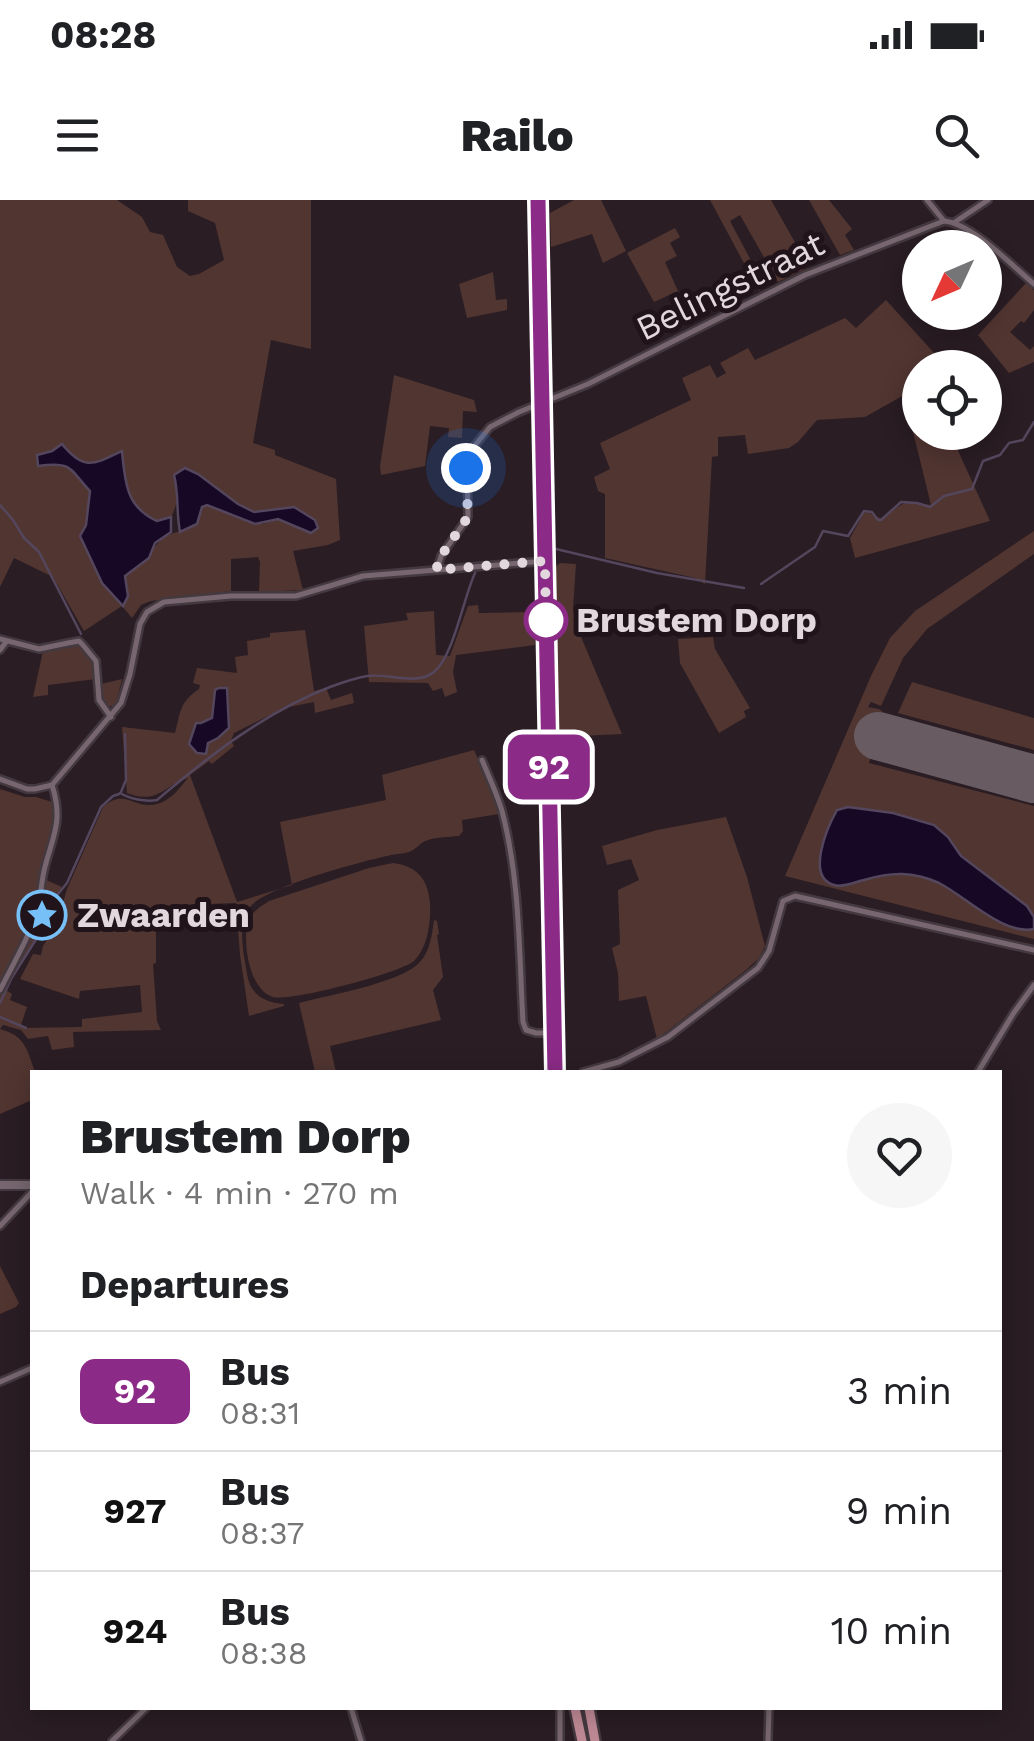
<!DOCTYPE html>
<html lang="en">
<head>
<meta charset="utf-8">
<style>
	:root { --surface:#fff; --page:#f6f6f6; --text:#202124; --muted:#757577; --line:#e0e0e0 }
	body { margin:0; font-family:"Work Sans",sans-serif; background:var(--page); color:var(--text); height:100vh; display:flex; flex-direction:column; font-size:38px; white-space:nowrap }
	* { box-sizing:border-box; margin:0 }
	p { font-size:32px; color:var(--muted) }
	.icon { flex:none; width:55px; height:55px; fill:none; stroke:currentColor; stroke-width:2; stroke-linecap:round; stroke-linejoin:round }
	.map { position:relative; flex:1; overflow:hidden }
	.panel { position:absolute; left:30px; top:870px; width:972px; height:640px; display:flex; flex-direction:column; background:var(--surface); border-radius:0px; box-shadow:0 5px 25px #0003 }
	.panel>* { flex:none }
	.badge { padding:0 20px; border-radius:15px; font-size:35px; line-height:65px }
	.needle { width:65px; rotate:226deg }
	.buttons { position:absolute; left:902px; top:30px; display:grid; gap:20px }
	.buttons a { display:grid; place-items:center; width:100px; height:100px; border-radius:50%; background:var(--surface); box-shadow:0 5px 25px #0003; font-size:50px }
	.you { position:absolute; width:50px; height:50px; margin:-25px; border:8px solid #fff; border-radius:50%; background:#1a73e8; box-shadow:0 0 0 15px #1a73e833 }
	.map>.badge { position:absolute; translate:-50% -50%; box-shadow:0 0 0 5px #fff }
	h2 { padding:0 50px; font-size:38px; line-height:90px }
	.round { display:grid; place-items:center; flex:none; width:105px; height:105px; border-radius:52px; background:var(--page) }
	.summary { display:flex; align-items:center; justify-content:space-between; height:170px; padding:0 50px }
	h1 { font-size:48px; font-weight:800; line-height:75px }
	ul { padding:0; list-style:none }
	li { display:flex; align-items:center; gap:30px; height:120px; padding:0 50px; border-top:2px solid var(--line) }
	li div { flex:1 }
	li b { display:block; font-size:38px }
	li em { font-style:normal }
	li .badge { min-width:110px; font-weight:700; text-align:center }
	.status { display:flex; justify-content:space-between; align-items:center; height:70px; padding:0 50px; background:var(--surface); direction:ltr }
	.status svg { height:28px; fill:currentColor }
	header { display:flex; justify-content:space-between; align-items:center; height:130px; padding:0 50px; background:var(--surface); font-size:45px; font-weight:800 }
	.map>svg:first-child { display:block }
	.green { fill:#513531; fill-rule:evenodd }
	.water { fill:#170826; stroke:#54465d; stroke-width:2.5 }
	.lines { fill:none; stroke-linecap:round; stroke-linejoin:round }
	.stream { stroke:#54465d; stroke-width:2.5 }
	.runway { stroke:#685c62; stroke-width:48 }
	.minor-casing { stroke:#44393f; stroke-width:10 }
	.secondary-casing { stroke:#44393f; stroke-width:12 }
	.primary-casing { stroke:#44393f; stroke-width:14 }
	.minor { stroke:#77666f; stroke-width:5 }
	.secondary { stroke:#77666f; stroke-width:8 }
	.primary { stroke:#be8995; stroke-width:9 }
	.line-casing { stroke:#fff; stroke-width:22 }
	.line { stroke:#8c2b87; stroke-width:15 }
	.walk { stroke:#e1d7dc; stroke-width:10; stroke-dasharray:0 18 }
	.stop-dot { fill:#fff; stroke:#8c2b87; stroke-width:5 }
	.labels { text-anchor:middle; stroke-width:10; stroke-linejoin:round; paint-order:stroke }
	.street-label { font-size:35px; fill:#e1d7dc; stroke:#21131a }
	.stop-label { font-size:35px; font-weight:bold; fill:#e1d7dc; stroke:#21131a; text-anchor:start }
	.poi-label { font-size:35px; font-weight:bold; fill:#e1d7dc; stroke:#21131a; text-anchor:start }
</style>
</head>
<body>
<div class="status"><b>08:28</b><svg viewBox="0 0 49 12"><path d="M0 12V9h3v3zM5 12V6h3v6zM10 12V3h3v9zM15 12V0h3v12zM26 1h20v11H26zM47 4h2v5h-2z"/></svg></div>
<header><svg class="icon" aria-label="menu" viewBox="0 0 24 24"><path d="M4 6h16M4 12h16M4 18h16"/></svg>Railo<svg class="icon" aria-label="search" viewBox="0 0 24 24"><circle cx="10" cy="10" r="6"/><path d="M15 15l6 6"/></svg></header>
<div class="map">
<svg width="1034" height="1541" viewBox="0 0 1034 1541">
	<rect width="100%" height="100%" fill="#2a1d24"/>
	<g class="green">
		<path d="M0,0h117l25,17 8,15 13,3 14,32 13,9 9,-2 25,-14 -9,-37 -27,-12v-11h123v149l-40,-9 -18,103 22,7v5l61,24 4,61 -12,5 -35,6 10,39 -44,2 1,-30 -2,-5 -27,2v32l-80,10 -10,4 -9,13 -10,-12 -38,25 -31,-54 -39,-19 -14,29zM62,244c22,27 31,21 60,8 3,30 4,55 35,70l14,-5c8,-14 7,-27 3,-42l24,-1 40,30 16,8 20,-2 32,6 9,4 -13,10 -24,-11 -15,5 -56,-19 -5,2 -16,23c-20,4 -23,6 -35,22 -7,9 -18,17 -26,24l3,20 -6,9 -10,-12 -26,-68 4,-34c-21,-22 -17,-30 -51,-26l-2,-10 15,-4z"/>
		<path d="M574,0h27l25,51 -23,12 -11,-29 -41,13 -1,-34z"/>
		<path d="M710,0h61l38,67 -31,15 -38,-67 -10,6 35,66 -6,4z"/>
		<path d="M809,0h20l23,29 -7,6 9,15 -14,5z"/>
		<path d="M675,28l5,9 -10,6 7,13 -12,6 13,29 -24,11 -27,-49z"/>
		<path d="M493,72l3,28 11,-1v11l-40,8 -8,-34z"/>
		<path d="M1026,83l8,7v20l-10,13 -3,-2 -11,11 20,18 4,-4v16l-25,11 -31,-38z"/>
		<path d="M886,100l49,54 -15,13v65l30,1 40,88 -135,37 -5,-20 14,-25 4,-1 14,7c26,-20 19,-17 49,-14l-27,-110 -39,22 -48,3 -19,22 -9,6 -41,6 -3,-19 -27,2v19l-6,1 -7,127 -10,-6 -90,-20v-64l-7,-3 -4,-14 16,-8 -10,-26 91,-43 -9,-22 28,-13 7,13 9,-5 -6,-10 28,-15 7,12 90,-42 11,10z"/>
		<path d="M394,175l80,25 3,12 -14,-1 -1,27 -14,-1 1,-9 -19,-2 -5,40 -44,9 -1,-9z"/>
		<path d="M1034,331v23l-107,75 -24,29 -22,48 -10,-4 -3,5 11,2 4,3 -14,51 165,43v133l-249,-63 86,-200 19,-38 25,-27z"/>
		<path d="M560,363l16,1 -3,44 3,17 46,109 -63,3 -3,-140 -3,-28z"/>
		<path d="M478,405l1,8 54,-1 2,33 -79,10 -3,17 4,20 -12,5 -3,-9 -9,3 -5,-8 -59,-1 -5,-56 44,-6 -2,-7 28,-2 2,44 14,1 18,-50z"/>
		<path d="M305,430l9,61 12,-3 5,12 21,-7 2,10 -39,10 -1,-11 -30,6 -50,25 -3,8 3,5 -22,18 -3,-3 -19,14 47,127 55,-17 -12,-63 106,-22 -4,-25 92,-25 19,42 6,22 -37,6 1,11 -4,5c-10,1 -22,1 -31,4 -8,2 -11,9 -19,12 -7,2 -15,2 -22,4 -28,6 -120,31 -136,50 -15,17 -7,48 -4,68 3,20 17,29 37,30v2l-35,10 -9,-61 -4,-52 -80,3v57l-3,1 4,57 4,9 -88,2 1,15 -22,3 -4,-14 -20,3 -7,-9 -18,-5 -3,4c26,7 27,21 35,43h-3v28l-32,14v-118l39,-84 7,-32 16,7 -13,30 -45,72 8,5 -2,6 17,7 -6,18 4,3 57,-1v-8l60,-7 -2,-27 -60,6 -1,8 -59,-20 13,-25 8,1 2,-9 13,-20 11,-37 36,-82c22,-20 31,3 54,-3 13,-3 23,-16 31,-26 -25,8 -30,27 -61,15l-5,-66 53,6c6,-22 4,-30 24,-44l1,-4 -7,-2 4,-15 40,5 -2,-16 13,-2 -1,-14 23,-4v-4z"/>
		<path d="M713,437l2,12 35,59 -6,3 2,6 -27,16 -39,-70 -2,-24z"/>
		<path d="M76,444c15,7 17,20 20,35l-48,6v10l-15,2 10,-46z"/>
		<path d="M122,479l-5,22 -4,5h-6l-5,-8 -1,-14z"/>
		<path d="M912,482l122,36v32l-136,-37z"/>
		<path d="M0,589l25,8h11l16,5 3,22 -14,49 -4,31 -6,17 -31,64z"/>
		<path d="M726,617l21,60 18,69 -6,12 -13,12 -89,69 -11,-43 -27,5 -1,-28 -6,-25 8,-4 -2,-54 21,-10 -8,-21 -24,6 -5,-19 55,-16z"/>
		<path d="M393,663c24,3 35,16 37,40 1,19 -2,44 -16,58 -14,12 -124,41 -141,36 -23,-6 -31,-54 -25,-74 3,-11 12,-16 21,-22l100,-33z"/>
		<path d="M434,720l3,1 2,13 -2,1 6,42 -10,13 8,30 -111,26 6,26h-21l-16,-69c30,-8 99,-20 119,-39 12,-11 14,-29 16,-44z"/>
		<path d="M0,1066l19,37 -3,4 -16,7z"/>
	</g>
	<g class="water">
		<path d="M62,244c22,27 31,21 60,7 3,31 4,56 35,70l14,-4v15l-16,11 -6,15 -24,18 3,20 -5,10 -21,-23 -22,-47 6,-11 4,-34c-21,-22 -17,-30 -52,-25l-1,-11 15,-4z"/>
		<path d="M185,268l13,6 40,30 16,8 40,-5 21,13 3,8 -7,5 -33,-14 -23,5 -48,-19 -5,2 -5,17 -17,8c-4,-20 -1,-38 -6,-57z"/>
		<path d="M219,488h8l2,40 -11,10 -10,5 -2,11 -9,-1 -8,-9 7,-21h5l11,-5 3,-28z"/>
		<path d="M848,607l45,6 41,12 14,12 13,19 66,50 7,11v12c-30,7 -69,-33 -95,-46 -26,-12 -48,-11 -75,-3 -9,2 -21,8 -30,5 -29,-8 -6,-59 3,-75z"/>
	</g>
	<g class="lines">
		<g class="stream">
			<path d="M0,305l13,15 11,18 15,14 42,82"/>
			<path d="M556,349l101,24 87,15"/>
			<path d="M761,384l54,-37 8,-16 25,5 16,-25 8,1 6,8h3l20,-18 16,1 13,4 14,-11 28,-7 11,-28 17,-6 9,-12 14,-3 11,-18"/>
			<path d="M121,592l5,-12 -1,-46"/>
			<path d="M120,593c10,6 25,9 37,7 52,-44 108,-88 173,-113 11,-4 25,-9 37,-11 21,-3 50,10 67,-4 20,-17 29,-73 41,-99"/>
			<path d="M0,803l11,-24 36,-57 11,-28 9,-11 34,-76 12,-11 6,-2"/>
			<path d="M0,817l26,11"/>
		</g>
		<path class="runway" d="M878,536l156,43"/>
		<g class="minor-casing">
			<g id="minor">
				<path d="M927,0l17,21"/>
				<path d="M955,22l33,-22"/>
				<path d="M437,370l4,-14 27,-39 -1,-55 5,-13 18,-22 29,-15 69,-28 217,-109 139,-54c29,3 67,44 90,63"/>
				<path d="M0,439l39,10 29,-6 11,-2 3,3 14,17 3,39 12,17"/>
				<path d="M0,450l6,-8"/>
				<path d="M482,560c7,17 15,34 20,51 18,68 17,141 21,211l3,8 10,3h18"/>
				<path d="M0,579l27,10h8l17,-4 69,-82 9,-29 10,-50 7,-12 17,-10 67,-6h65l67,-20 182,-15"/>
				<path d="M0,790c13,-26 29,-52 37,-80 4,-13 4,-26 7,-39 8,-34 20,-49 8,-86"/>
				<path d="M583,872l36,-10 49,-25 90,-69 11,-17 14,-50 12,-5 239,54"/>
				<path d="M978,872l35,-58 21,-29"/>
				<path d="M0,1026l32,-34"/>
				<path d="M0,1182l32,-14"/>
				<path d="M351,1508l10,33"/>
				<path d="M112,1541l34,-33"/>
				<path d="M560,1541v-33"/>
				<path d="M768,1541l1,-33"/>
			</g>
		</g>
		<g class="secondary-casing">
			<path id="secondary" d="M0,985h32"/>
		</g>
		<g class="primary-casing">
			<g id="primary">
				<path d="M538,0l17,872"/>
				<path d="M575,1508l7,33"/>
				<path d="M589,1508l6,33"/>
			</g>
		</g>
		<use href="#minor" class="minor"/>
		<use href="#secondary" class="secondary"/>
		<use href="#primary" class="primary"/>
	</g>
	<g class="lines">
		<g class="line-casing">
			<path id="line" d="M538,0l17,872"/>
		</g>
		<use href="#line" class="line"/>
		<path class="walk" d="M466,268l2,49 -27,39 -5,14 109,-9 1,65v-6"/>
	</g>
	<defs>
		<g id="sight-ring" transform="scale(2.5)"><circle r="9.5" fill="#21131a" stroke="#77bff7" stroke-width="1.5"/><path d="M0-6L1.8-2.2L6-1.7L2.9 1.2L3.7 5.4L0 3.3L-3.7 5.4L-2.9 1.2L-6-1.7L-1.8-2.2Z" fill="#77bff7"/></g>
	</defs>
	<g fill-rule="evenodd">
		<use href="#sight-ring" x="42" y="715"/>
	</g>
	<circle class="stop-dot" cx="546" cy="420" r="20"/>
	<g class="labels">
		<g class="street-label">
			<text transform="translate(730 86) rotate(-26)" y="12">Belingstraat</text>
		</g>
		<g class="stop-label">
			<text x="576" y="432">Brustem Dorp</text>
		</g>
		<g class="poi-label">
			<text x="77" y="727">Zwaarden</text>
		</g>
	</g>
</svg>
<div class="buttons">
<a><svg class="needle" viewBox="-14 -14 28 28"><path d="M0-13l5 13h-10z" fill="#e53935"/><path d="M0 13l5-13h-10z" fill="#757577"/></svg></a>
<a><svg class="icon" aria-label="locate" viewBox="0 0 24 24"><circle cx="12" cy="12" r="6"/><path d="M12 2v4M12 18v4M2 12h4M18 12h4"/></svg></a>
</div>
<div class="you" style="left:466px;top:268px"></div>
<b class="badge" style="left:549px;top:567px;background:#8c2b87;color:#fff">92</b>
<section class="panel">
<div class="summary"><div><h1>Brustem Dorp</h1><p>Walk · 4 min · 270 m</p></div><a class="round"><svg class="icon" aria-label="heart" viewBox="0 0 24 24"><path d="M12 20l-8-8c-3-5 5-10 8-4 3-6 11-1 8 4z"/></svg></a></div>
<h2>Departures</h2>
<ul>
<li><span class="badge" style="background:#8c2b87;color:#fff">92</span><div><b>Bus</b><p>08:31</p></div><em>3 min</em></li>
<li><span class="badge" style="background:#fff;color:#111">927</span><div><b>Bus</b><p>08:37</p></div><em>9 min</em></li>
<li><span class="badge" style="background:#fff;color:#111">924</span><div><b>Bus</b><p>08:38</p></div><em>10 min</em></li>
</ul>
</section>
</div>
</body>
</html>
